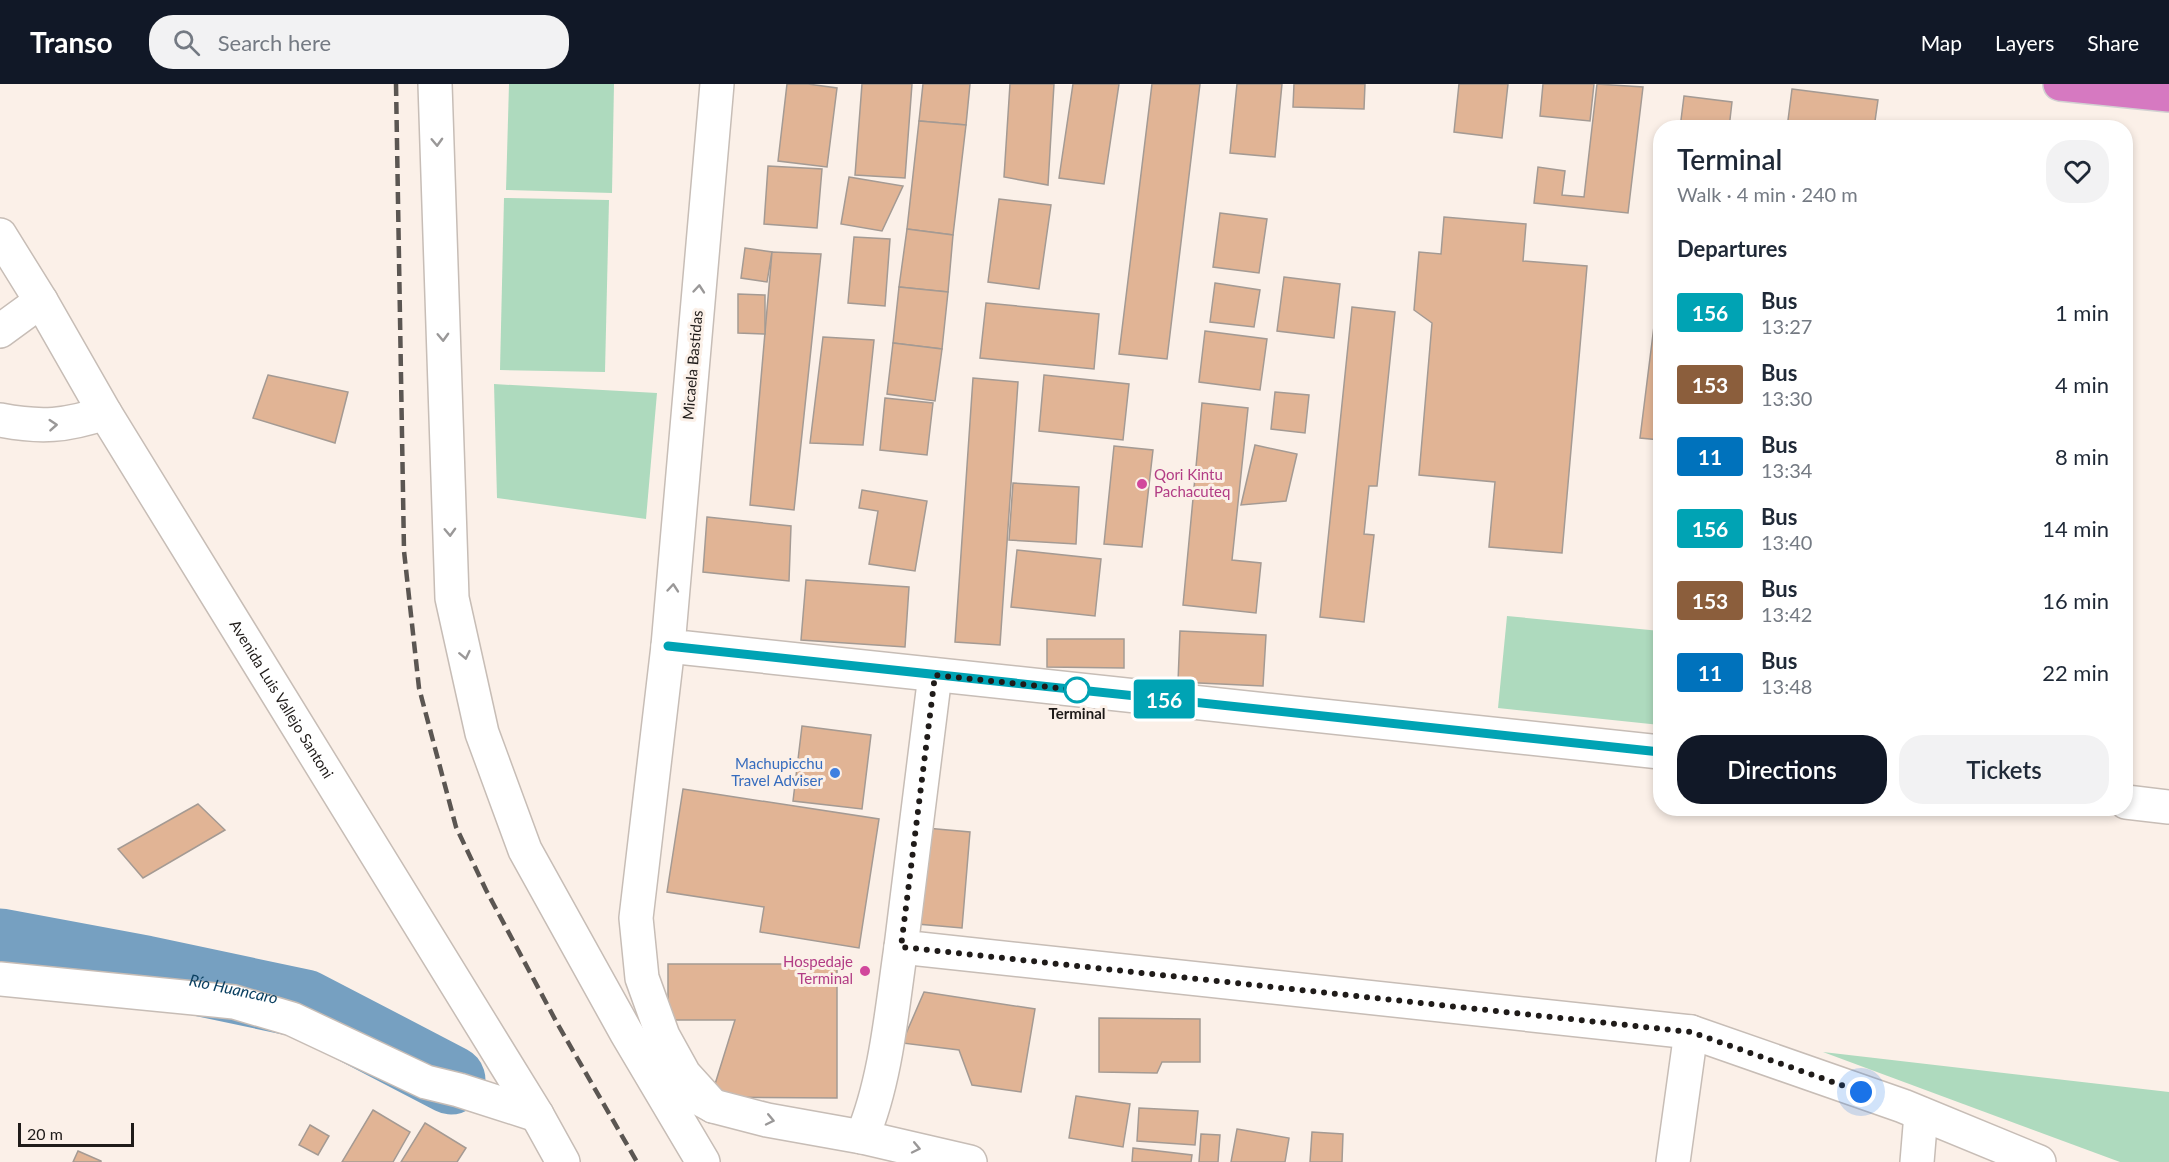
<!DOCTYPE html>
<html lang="en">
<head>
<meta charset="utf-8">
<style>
	:root { --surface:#fff; --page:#f2f2f3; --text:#1f2937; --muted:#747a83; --accent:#111827 }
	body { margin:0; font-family:Lato,sans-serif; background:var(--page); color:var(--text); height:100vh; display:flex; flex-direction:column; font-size:22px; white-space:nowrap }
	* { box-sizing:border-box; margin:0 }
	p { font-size:20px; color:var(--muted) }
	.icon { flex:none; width:33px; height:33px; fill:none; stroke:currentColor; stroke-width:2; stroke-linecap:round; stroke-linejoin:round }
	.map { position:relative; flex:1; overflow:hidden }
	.sheet { position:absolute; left:1653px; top:36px; width:480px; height:696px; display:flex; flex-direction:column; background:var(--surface); border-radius:24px; box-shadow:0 3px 9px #0003 }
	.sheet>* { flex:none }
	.badge { padding:0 12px; border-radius:4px; font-size:21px; line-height:39px }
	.scale { position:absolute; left:18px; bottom:15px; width:116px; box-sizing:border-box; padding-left:6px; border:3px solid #1f1b19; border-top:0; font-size:16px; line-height:21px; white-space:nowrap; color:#1f1b19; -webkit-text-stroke:4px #fbf0e8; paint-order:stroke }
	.you { position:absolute; width:30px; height:30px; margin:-15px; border:4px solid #fff; border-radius:50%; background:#1a73e8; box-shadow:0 0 0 9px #1a73e833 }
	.map>.badge { position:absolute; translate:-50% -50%; box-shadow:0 0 0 3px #fff }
	h2 { padding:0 24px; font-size:22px; line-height:54px }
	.round { display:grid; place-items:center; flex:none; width:63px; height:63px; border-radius:24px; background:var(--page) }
	.summary { display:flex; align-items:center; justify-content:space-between; height:102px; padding:0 24px }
	h1 { font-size:28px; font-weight:600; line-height:45px }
	.cta { display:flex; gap:12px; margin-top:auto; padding:12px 24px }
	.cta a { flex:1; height:69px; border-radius:24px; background:var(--accent); color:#fff; font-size:24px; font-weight:600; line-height:69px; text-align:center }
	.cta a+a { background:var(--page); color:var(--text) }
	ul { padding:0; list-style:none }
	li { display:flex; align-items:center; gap:18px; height:72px; padding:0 24px }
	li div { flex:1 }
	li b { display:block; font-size:22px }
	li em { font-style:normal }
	li .badge { min-width:66px; font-weight:700; text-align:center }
	header { display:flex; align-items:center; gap:36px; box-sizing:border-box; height:84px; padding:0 30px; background:var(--accent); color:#fff }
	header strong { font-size:28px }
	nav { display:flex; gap:33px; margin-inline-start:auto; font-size:21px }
	.search { width:420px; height:54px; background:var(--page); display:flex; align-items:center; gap:15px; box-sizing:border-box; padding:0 21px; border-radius:24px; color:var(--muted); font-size:22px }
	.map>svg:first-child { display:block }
	.green { fill:#aedabe }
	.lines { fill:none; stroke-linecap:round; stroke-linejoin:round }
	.river { stroke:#76a0c1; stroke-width:69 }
	.building { fill:#e1b495; stroke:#a49a93; stroke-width:1.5 }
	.street-casing { stroke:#c7bdb6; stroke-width:36 }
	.secondary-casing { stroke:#c7bdb6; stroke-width:36 }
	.highway-casing { stroke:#d2d1d1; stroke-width:36 }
	.street { stroke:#fff; stroke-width:33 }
	.secondary { stroke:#fff; stroke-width:33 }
	.highway { stroke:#d679c1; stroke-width:33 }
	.rail { stroke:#5b5652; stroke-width:4.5; stroke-dasharray:12 6; stroke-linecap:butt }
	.oneway { stroke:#9a9898 }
	.line-casing { stroke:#fff; stroke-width:14 }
	.line { stroke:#00a3b4; stroke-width:9 }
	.walk { stroke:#1f1b19; stroke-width:6; stroke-dasharray:0 10.8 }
	.hotel-dot { fill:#d1479c; stroke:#fbf0e8; stroke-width:2 }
	.stop-dot { fill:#fff; stroke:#00a3b4; stroke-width:3 }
	.shop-dot { fill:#3f7fe0; stroke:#fbf0e8; stroke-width:2 }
	.labels { text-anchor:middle; stroke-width:6; stroke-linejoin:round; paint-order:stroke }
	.street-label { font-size:15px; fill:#1f1b19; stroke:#fbf0e8 }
	.hotel-label { font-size:15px; fill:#b23c85; stroke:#fbf0e8; text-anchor:start }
	.stop-label { font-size:15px; font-weight:bold; fill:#1f1b19; stroke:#fbf0e8 }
	.shop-label { font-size:15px; fill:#366cbe; stroke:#fbf0e8; text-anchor:end }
	.water-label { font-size:16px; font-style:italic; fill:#0b4061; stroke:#fbf0e8 }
</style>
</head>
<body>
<header>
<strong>Transo</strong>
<div class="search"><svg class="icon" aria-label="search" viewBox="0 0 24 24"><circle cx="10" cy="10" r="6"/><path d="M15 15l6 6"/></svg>Search here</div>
<nav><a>Map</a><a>Layers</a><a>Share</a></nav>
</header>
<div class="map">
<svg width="2169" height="1078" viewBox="0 0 2169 1078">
	<rect width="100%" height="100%" fill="#fbf0e8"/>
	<g class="green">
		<path d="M509,0h105l-2,109 -106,-3z"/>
		<path d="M504,114l105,2 -4,172 -105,-2z"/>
		<path d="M494,300l163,9 -11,126 -149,-21z"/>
		<path d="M1507,532l153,15v94l-162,-17z"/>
		<path d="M1823,968l346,40v70h-49z"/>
	</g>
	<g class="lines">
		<path class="river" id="s1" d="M0,859l145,27 160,34 146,76"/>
	</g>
	<g class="building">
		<path d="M787,0h21l29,4 -10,79 -49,-6z"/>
		<path d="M862,0h50l-7,94 -50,-3z"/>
		<path d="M923,0h47l-4,41 -47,-4z"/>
		<path d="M1010,0h44l-6,101 -44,-8z"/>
		<path d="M1073,0h46l-15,100 -45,-6z"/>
		<path d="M1152,0h48l-33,275 -48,-5z"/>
		<path d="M1237,0h45l-7,73 -45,-4z"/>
		<path d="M1294,0h71l-1,25 -71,-2z"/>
		<path d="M1459,0h49l-6,54 -48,-6z"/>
		<path d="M1543,0h51l-4,37 -50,-5z"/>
		<path d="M1597,0l46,3 -15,126 -94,-10 4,-36 27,4 -3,24 22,2z"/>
		<path d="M1792,5l86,11 -4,28h-87z"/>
		<path d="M1684,12l48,6 -3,26h-49z"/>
		<path d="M919,37l47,4 -13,110 -46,-6z"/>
		<path d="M768,82l54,3 -5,59 -53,-4z"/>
		<path d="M849,93l54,9 -21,45 -41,-7z"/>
		<path d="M999,115l52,6 -12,84 -51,-7z"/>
		<path d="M1220,129l47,6 -8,54 -46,-6z"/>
		<path d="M1444,133l82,7 -3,37 64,5 -25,287 -73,-6 6,-65 -76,-7 13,-152 -18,-13 5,-58 22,2z"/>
		<path d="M907,145l46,6 -5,57 -49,-5z"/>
		<path d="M854,153l36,2 -5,67 -37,-3z"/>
		<path d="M745,164l27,4 -5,30 -26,-4z"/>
		<path d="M772,168l49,2 -27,256 -44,-5z"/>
		<path d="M1284,193l56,7 -6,54 -57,-7z"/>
		<path d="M1660,194v162l-20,-2z"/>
		<path d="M1215,199l45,7 -6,37 -44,-5z"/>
		<path d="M899,203l49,5 -6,57 -49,-6z"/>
		<path d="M738,210l27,1v39l-27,-1z"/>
		<path d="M986,219l113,11 -5,55 -114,-11z"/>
		<path d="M1352,223l43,5 -18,174h-8l-5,48 10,1 -10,87 -44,-5z"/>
		<path d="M1205,247l62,8 -7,51 -61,-8z"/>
		<path d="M823,253l51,3 -11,105 -53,-2z"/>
		<path d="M893,259l49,6 -7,52 -48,-7z"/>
		<path d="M268,291l80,17 -13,51 -82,-25z"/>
		<path d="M1044,291l85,9 -6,56 -84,-9z"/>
		<path d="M973,294l45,4 -18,263 -45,-3z"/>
		<path d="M1275,308l34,3 -4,38 -34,-4z"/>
		<path d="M885,314l48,5 -6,52 -47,-5z"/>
		<path d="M1202,319l46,5 -16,152 29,3 -5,50 -73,-8z"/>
		<path d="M1255,361l42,9 -11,47 -45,4z"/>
		<path d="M1114,362l39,4 -11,97 -38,-3z"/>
		<path d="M1013,399l66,4 -3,57 -67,-4z"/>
		<path d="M862,406l65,11 -12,70 -46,-7 9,-53 -19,-3z"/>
		<path d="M707,433l84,9 -2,55 -86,-9z"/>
		<path d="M1017,466l84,9 -6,57 -84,-9z"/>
		<path d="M806,496l103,7 -4,60 -104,-7z"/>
		<path d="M1180,547l86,4 -3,51 -85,-4z"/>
		<path d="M1047,555h77v29l-77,-1z"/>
		<path d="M802,642l69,9 -9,74 -69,-8z"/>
		<path d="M683,705l196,30 -20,129 -99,-16 4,-25 -97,-15z"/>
		<path d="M198,720l27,26 -82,48 -25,-29z"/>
		<path d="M926,744l44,4 -8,96 -45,-4z"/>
		<path d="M668,880h169v134l-126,-1 24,-77h-67z"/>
		<path d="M924,908l111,17 -14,83 -49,-7 -13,-35 -57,-7z"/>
		<path d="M1099,934l101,1v43h-38l-5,11 -58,-1z"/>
		<path d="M1076,1012l54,8 -7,43 -54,-9z"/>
		<path d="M1139,1024l59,3 -3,34 -58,-4z"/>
		<path d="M373,1026l37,22 -17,30h-51z"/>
		<path d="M425,1039l41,25 -9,14h-56z"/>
		<path d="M310,1041l19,11 -11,19 -19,-10z"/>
		<path d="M1237,1045l52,9 -4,24h-54z"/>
		<path d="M1312,1048l31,2 -1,28h-32z"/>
		<path d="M1201,1050l19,1 -2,27h-19z"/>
		<path d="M1133,1064l59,7 -1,7h-59z"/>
		<path d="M78,1067l23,10v1h-28z"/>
	</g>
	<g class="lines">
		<g class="street-casing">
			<g id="street">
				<path d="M435,0l17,514 30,135 43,117 101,182 77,130"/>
				<path d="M0,247l41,-30"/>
				<path d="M0,336c41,8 66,6 105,-7"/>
				<path d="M668,562l-32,272 6,60 21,58 21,38 29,32"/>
				<path d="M935,591l-34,272 790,85 212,74 136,56"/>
				<path d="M0,895l234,23 58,17 134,63 33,8 78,25"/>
				<path d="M693,1011l20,11 54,14 95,17 108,25"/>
				<path d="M862,1053c24,-56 30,-129 39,-190"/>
				<path d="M1673,1078l18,-130"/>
				<path d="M1917,1078l4,-48"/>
			</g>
		</g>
		<g class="secondary-casing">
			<g id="secondary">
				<path d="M717,0l-49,562 992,106"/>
				<path id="s2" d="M0,151l41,66 64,112 432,702 26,47"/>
				<path d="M2126,718l43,5"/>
			</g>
		</g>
		<g class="highway-casing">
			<path id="highway" d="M2060,0l109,11"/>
		</g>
		<use href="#street" class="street"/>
		<use href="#secondary" class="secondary"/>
		<use href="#highway" class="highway"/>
		<path class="rail" d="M396,0l8,467 15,137 37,139 30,63 71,133 80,139"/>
	</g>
	<defs><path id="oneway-chevron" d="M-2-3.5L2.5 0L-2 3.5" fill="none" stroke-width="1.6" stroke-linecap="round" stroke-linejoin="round" transform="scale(1.5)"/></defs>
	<g class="oneway">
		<use href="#oneway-chevron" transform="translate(437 58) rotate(88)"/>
		<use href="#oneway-chevron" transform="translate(699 205) rotate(-85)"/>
		<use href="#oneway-chevron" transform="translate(443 253) rotate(88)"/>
		<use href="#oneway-chevron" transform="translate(53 341) rotate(-4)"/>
		<use href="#oneway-chevron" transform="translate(450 448) rotate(88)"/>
		<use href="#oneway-chevron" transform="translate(673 504) rotate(-85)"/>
		<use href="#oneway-chevron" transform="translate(465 571) rotate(78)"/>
		<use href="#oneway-chevron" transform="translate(770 1036) rotate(12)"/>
		<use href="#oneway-chevron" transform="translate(916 1064) rotate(12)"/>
	</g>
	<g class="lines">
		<g class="line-casing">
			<path id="line" d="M668,562l992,106"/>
		</g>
		<use href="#line" class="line"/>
		<path class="walk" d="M1077,606l-142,-15 -34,272 790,85 170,60"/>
	</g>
	<g class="hotel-dot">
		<circle cx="1142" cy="400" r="6"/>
		<circle cx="865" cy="887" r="6"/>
	</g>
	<circle class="stop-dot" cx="1077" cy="606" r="12"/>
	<circle class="shop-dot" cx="835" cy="689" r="6"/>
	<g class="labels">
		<g class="street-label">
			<text transform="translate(693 281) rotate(-85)" y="5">Micaela Bastidas</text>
			<text dy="5" stroke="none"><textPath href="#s2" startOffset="543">Avenida Luis Vallejo Santoni</textPath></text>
		</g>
		<g class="hotel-label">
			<text x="1154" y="396">Qori Kintu<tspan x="1154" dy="17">Pachacuteq</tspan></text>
			<text x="853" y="883" text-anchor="end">Hospedaje<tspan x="853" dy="17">Terminal</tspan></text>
		</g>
		<g class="stop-label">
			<text x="1077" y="635">Terminal</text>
		</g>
		<g class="shop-label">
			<text x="823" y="685">Machupicchu<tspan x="823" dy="17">Travel Adviser</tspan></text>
		</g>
		<g class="water-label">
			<text dy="6" stroke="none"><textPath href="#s1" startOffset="238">Río Huancaro</textPath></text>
		</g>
	</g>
</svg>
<div class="scale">20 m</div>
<div class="you" style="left:1861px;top:1008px"></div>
<b class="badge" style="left:1164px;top:615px;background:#00a3b4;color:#fff">156</b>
<section class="sheet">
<div class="summary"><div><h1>Terminal</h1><p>Walk · 4 min · 240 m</p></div><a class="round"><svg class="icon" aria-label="heart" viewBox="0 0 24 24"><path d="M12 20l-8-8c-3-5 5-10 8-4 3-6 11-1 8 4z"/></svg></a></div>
<h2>Departures</h2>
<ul>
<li><span class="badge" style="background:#00a3b4;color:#fff">156</span><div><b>Bus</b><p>13:27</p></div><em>1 min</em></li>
<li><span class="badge" style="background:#8b5e3c;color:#fff">153</span><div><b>Bus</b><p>13:30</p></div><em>4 min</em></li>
<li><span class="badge" style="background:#0072bc;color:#fff">11</span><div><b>Bus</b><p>13:34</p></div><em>8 min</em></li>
<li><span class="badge" style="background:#00a3b4;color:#fff">156</span><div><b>Bus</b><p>13:40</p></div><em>14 min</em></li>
<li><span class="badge" style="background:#8b5e3c;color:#fff">153</span><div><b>Bus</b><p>13:42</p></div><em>16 min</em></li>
<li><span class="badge" style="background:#0072bc;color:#fff">11</span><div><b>Bus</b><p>13:48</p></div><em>22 min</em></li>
</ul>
<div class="cta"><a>Directions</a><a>Tickets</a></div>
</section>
</div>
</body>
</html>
